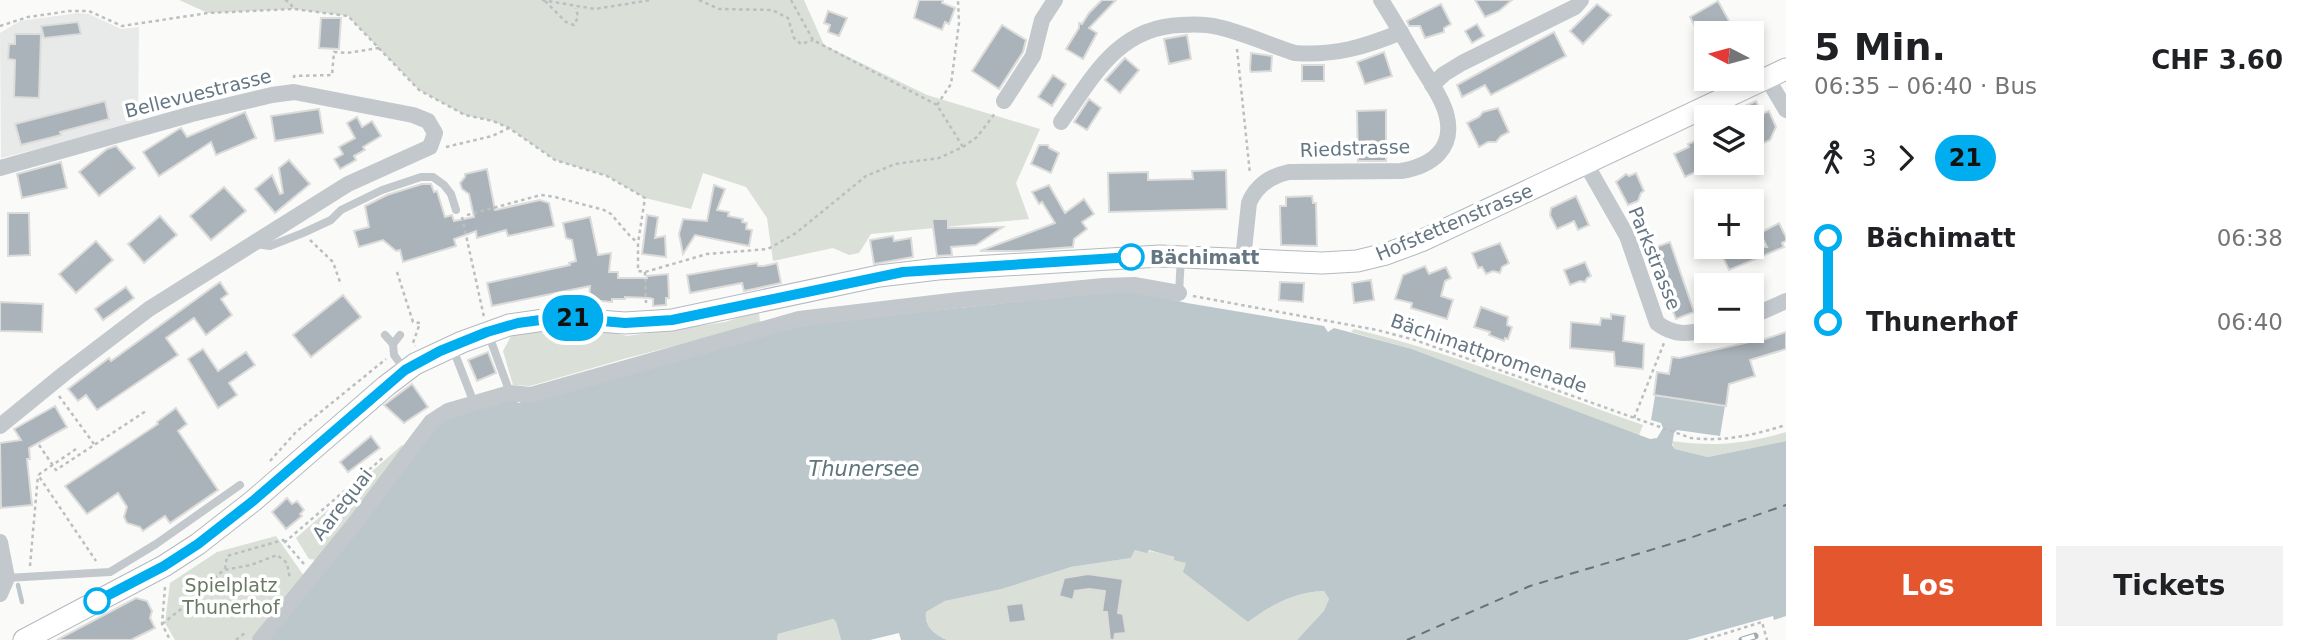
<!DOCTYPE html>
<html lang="de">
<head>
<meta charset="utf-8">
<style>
	:root { --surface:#fff; --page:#f2f2f2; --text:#202124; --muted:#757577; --accent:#e4572e }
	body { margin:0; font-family:"DejaVu Sans",sans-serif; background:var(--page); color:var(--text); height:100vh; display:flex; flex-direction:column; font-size:26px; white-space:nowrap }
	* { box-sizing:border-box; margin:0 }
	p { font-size:23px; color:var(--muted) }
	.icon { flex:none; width:38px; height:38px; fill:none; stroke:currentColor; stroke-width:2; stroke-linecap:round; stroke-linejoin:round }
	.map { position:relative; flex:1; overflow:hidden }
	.drawer { display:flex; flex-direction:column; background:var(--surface); width:525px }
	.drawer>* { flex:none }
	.badge { padding:0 14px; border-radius:23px; font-size:24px; line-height:46px }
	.needle { width:46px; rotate:276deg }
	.tools { position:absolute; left:1694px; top:21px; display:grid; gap:14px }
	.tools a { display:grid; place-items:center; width:70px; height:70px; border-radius:0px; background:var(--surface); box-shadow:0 4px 10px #0003; font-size:35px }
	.map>.badge { position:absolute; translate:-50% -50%; box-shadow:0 0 0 4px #fff }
	.legs { display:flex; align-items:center; gap:10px; height:77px; padding:0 28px; font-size:23px }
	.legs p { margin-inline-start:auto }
	.summary { display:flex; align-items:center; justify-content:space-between; height:119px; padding:0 28px }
	h1 { font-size:38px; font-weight:800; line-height:52px }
	.cta { display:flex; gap:14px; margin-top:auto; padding:14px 28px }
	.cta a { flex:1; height:80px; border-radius:0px; background:var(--accent); color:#fff; font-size:28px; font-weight:800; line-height:80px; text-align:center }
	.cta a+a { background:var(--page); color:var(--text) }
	ul { padding:0 28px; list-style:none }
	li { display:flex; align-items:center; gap:24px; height:84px; font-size:26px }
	li i { display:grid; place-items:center; width:10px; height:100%; margin:0 9px; background:currentColor }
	li i::after { content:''; width:18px; height:18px; margin:-9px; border:5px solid; border-radius:50%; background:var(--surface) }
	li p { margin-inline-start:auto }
	li:first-child i { background:linear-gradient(#0000 50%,currentColor 0) }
	li:last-child i { background:linear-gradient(currentColor 50%,#0000 0) }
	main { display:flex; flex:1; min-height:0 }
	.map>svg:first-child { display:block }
	.built { fill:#e8e9e9 }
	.green { fill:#dadfd7 }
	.water { fill:#bbc7cb }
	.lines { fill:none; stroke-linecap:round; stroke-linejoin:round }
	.stream { stroke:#bbc7cb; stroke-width:4.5 }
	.ferry { stroke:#60757c; stroke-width:2; stroke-dasharray:9 7; stroke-linecap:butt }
	.building { fill:#aab3b9; stroke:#dcdcda; stroke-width:2 }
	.secondary-casing { stroke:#b3babf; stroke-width:23 }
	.path { stroke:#bbbfc2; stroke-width:2.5; stroke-dasharray:3.5 3.5; stroke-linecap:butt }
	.lane { stroke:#c3c8cc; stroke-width:8 }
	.street { stroke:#c3c8cc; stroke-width:16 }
	.secondary { stroke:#fff; stroke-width:21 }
	.rail-casing { stroke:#a2aab0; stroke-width:7 }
	.rail { stroke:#fff; stroke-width:4.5; stroke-dasharray:13; stroke-linecap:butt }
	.line-1-casing { stroke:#fff; stroke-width:16 }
	.line-1 { stroke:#00adef; stroke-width:10 }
	.stop-1-dot { fill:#fff; stroke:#00adef; stroke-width:3.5 }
	.labels { text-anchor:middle; stroke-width:7; stroke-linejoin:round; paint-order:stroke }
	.street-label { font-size:19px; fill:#657683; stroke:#fff }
	.stop-label { font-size:19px; font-weight:bold; fill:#657683; stroke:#fff; text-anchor:start }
	.park-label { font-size:19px; fill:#687a64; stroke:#fff }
	.water-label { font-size:21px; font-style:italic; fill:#60757c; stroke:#fff }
</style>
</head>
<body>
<main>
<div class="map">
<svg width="1786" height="640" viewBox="0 0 1786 640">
	<rect width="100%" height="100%" fill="#fafaf8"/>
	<path class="built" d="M78,13l11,1 32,15 18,-2 -1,97 -137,34 -1,-125 20,-12z"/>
	<g class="green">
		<path d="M179,0h625l20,45 103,50 113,34 -24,54 13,36 -158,15 -12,19 -10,2 -16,-7 -60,13 -6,-43 -21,-31 -43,-14 -12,36 -46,-11 -38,-22 -52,-16 -46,-32 -16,-7 -28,-6 -46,-25 -71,-74 -54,-7 -86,4z"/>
		<path d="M759,311l1,13 -133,34 -97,28 -17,-1 -10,-34 8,-15 33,-8 45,-1 38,9 98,-14z"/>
		<path d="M1354,329c99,24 193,62 289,96l-4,10 -227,-86 -61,-17z"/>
		<path d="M1786,432v9l-78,16 -33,-8 -4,-8c43,6 74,3 115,-9z"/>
		<path d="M402,445l4,4 -89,111 -8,-1 -13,-21z"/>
		<path d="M276,536l28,40 -49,61 -4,3h-76l-10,-17 5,-40 47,-31z"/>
		<path d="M1135,550c18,0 35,5 51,13l62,59c23,-17 46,-30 76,-31l5,8 -5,13 -27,28h-350c-14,-6 -23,-13 -21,-28l19,-11 57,-12 69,-22 60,-9z"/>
		<path d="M833,619l3,3 5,18h-64l1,-6z"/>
	</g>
	<path class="water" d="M1129,290l58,13 137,23 4,6 6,-4 78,21 238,90 7,-1 6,-10 -2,-5 -10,-3 4,-24 70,10 -5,30 -43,-6 -3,3 -2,12 3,4 33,8 78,-16v175l-12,4 -1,-4 -86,24h-390l27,-29 5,-12 -5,-8c-30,1 -53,14 -76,31l-65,-50 3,-9 -12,-3v-3l-25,-7 -2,3 -12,-3 -4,8 -60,9 -69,22 -57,12 -19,11c-2,15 8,22 21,28h-46l-2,-7 -29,7h-29l-5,-18 -3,-3 -55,15 -1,6h-512l179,-222 72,-21 2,6 249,-71 39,-8z"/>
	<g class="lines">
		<path class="stream" d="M18,585l4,17"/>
		<path class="ferry" d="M1407,640l123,-54 154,-46 102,-35"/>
	</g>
	<g class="building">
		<path d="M919,0h24l-1,3 13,5 -6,16 -4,-2 -3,8 -28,-12z"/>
		<path d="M1102,0h14l-27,28 8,5 -14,26 -17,-10 13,-21v-5l3,1 7,-11z"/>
		<path d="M1475,0h37l-13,11 -14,6z"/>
		<path d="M1718,1l11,20 -17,12 -12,4 -10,-20z"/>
		<path d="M1441,4l10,20 -7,4v4l-19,6 -5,-12h-11l-2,-5z"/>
		<path d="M1597,4l14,11 -28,29 -13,-13z"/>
		<path d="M828,11l19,7 -8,18 -11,-4 2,-7 -6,-2z"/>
		<path d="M321,18h20l-2,31 -20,-1z"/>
		<path d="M78,22l3,12 -37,4 -3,-12z"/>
		<path d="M1477,24l7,12 -12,7 -7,-12z"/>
		<path d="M1002,25l24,15 -3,12 -24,37 -27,-18z"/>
		<path d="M1554,32l12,24 -75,39 -6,-10 -23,12 -5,-12z"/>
		<path d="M15,34h26l-2,64 -25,-1 1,-37 -7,-1 1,-15h6z"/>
		<path d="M1187,35l4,24 -22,5 -5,-25z"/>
		<path d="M1384,52l8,24 -27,8 -8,-22z"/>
		<path d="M1251,53l21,3 -1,15 -20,1 -1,-3z"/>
		<path d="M1125,58l14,12 -19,23 -15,-13z"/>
		<rect x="1302" y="65" width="22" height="16"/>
		<path d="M1053,75l13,9 -14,22 -14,-9z"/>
		<path d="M1089,99l12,9 -14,22 -13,-8z"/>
		<path d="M105,101l4,18 -49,13 1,3 -40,10 -6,-21z"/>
		<path d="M1756,101l6,13 7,-3 7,16 -6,13 -18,9v-32l-7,-11z"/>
		<path d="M1498,108l11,24 -8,4 -5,6h-8l-9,5 -12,-24 12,-6 4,-5z"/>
		<path d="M319,109l4,24 -48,8 -4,-25z"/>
		<path d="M1386,110v51h-28l-1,-50z"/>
		<path d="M245,112l11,26 -40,17 -5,-13 -52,34 -16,-24 36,-23 2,-1 6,9z"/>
		<path d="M357,117l5,10 10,-6 9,15 -18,11 2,3 -11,6 2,4 -16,9 -6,-10 9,-5 -4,-7 16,-9 -8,-15z"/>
		<path d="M1698,140l4,9 4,-2v20l-21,10 -11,-23 15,-7 -1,-3z"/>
		<path d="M1039,145h9l1,3 10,5 -8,20 -20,-9z"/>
		<path d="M116,146l19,22 -36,28 -20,-24 28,-23z"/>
		<path d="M289,160l21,24 -35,29 -20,-24 17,-14 8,19 3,-1 -4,-25z"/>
		<path d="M61,162l6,26 -45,10 -5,-24z"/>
		<path d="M487,169l8,41 45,-10 9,3 5,23 -46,10 -2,-6 -29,8 -1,-7 -22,8 2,7 -53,16 -3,-12 -4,1 -13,-11 -24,7 -5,-16 15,-4 -4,-21 22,-11 35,-11h9l3,8 3,-1 8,26 7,-2 2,6 20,-4 -5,-23 -7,-5 -2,-6 5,-6v-3z"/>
		<path d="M1226,170l1,39 -118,3 -1,-39 40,-1v8l45,-1 -1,-8z"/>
		<path d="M1636,173l8,18 -3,2 -3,8 -10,4 -12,-23 10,-8 3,2z"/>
		<path d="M714,185l11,4 -8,21 12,2 -1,4 15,3 -1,3 5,1 -1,6 6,1 -3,16 -54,-11 -12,19 -4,-20 4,-15 24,2z"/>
		<path d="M1049,185l16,28 19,-14 10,15 -12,8 5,7 -13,10 -1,8 -54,4h-39l75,-28 -13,-21 -3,2 -7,-12z"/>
		<path d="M224,187l22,24 -35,29 -21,-24z"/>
		<path d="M1312,196l1,7h3l1,43 -36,-1 -1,-39h6v-9z"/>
		<path d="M1576,196l13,29 -11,5 -4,-9 -17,8 -7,-14 1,-7z"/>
		<path d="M8,213h21l1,42 -22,1z"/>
		<path d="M647,215l11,2 -3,21 10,-2 1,21 -24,-3z"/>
		<path d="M160,216l17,19 -33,28 -16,-19z"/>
		<path d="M590,217l8,38 13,-2 -2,19h9v6h29v-2l21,-2 1,24h-3v7l-13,1v-7l-4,-1 -24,-1v2h-13v3l-23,-2 1,-14 -98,20 -5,-23 83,-18 -1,-2 7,-2 -4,-21 -6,-2 -3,-15z"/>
		<path d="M932,219h16v9l55,-1 -27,18 -25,2 1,8 -15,1z"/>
		<path d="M1779,223l7,14v4l-4,2 2,4 -55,23 -8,-17 15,-6h31l-7,-14z"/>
		<path d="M893,236l1,5 17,-3 2,19 -39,7 -4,-24z"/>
		<path d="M96,241l17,19 -37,33 -17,-19z"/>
		<path d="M1670,242l24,70 -18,7 -26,-64 8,-2 -2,-6z"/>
		<path d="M1500,243l9,20 -7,4 -2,6 -7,-2 -7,3 -4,-7 -4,1 -6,-15z"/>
		<path d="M1585,262l6,14 -4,2 -2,4 -5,-1 -10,4 -6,-15z"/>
		<path d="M757,263l1,3h6l13,-3 4,20 -37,8 -2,-8 -52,10 -3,-18z"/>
		<path d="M1425,266l4,8 17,-7 5,11 -6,3 -4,15 12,4 -6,19 -36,-11 1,-5 -17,-4 8,-24z"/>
		<path d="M1371,280l3,20 -20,3 -2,-20z"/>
		<path d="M220,282l8,12 -7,5 11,16 -26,20 -12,-17 -28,20 12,17 -81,55 -11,-15 -8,6 -10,-12 41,-31 2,3z"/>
		<path d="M1280,282l24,1 -1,19 -24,-2z"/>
		<path d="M126,287l8,11 -31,22 -8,-11z"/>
		<path d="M343,295l18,22 -50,40 -18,-22z"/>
		<path d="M0,302l43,2 -1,28 -42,-1z"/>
		<path d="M1481,307l27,10 -1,8 5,2 -4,12 -3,-1 -1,3 -15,-6 1,-3 -16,-5z"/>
		<path d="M1611,314l14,2 -2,25 21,3 -1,25 -28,-3 -1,-14 -44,-4 1,-26 29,3 1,-7 10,1z"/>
		<path d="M1786,332v17l-36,11 5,16 -26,8 -3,22 -72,-11 3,-23 12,2 3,-17 7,1 79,-18 1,1z"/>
		<path d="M203,349l15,22 28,-19 9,13 -26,18 8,12 -19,13 -30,-49z"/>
		<path d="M488,352l8,21 -19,8 -9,-21z"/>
		<path d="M412,384l16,23 -24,16 -20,-18z"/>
		<path d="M55,406l12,21 -38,21 1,11h-3l5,46 -31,3 -1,-65 21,-3 -7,-11z"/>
		<path d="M176,408l11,16 -9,7 40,59 -48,33 -5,-7 -22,15 -3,-4 -13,-4 -3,-6 3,-10 -9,-14 -31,21 -22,-28 93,-62 -1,-2z"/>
		<path d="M371,436l9,12 -32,24 -8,-10z"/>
		<path d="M287,498l5,6 5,-3 7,9 -4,4 2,2 -16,13 -14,-17z"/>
		<path d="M1088,574l35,5 -5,34 5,1 3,19 -11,1 -1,6h-4l-3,-28h-5l3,-21 -16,-2 -14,2 -2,9 -14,-4 5,-18z"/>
		<path d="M136,598l11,3 5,10 -2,7 5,10 -24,12h-74z"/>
		<path d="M1023,603l3,18 -17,2 -3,-18z"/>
	</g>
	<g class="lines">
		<g class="secondary-casing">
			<path id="secondary" d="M24,640l140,-74 34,-22 55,-43 133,-115 29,-22 47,-22 47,-17 49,-7 67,5 47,-3 207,-44 59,-7 222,-13 162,7 35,-2 29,-7 35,-13 365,-172"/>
		</g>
		<g class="path">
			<path d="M285,0l4,2 5,7"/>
			<path d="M542,0l53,9 56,-9"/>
			<path d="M699,0l20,9 53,1 16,8 6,20 7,6 12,-4"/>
			<path d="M791,0l22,40 124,65 26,42"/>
			<path d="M545,1l21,21 8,3 4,-8 -2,-9"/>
			<path d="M0,26l28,-9 41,-6h20l33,15 86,-13 86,-4 54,7 71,74 46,25 28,6 16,7 46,32 52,16 38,22 -7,45v28l7,1 62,-18 61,-5 28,-16 70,-57 29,-12 44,-6 24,-11 14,-10 19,-25"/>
			<path d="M1237,49l13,125"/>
			<path d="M294,78v-2l38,-1 2,-23 13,1 32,-5"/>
			<path d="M937,105l14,-21 8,-61 -1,-23"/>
			<path d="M446,147l46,-11 17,-8"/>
			<path d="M467,215l74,-20 14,2 49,13 7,4 19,22 8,7"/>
			<path d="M462,217l22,100"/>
			<path d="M310,240l23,22 8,23"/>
			<path d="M397,272l16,50 7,1 -7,20 2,3"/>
			<path d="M645,272l1,31"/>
			<path d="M1193,296l184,34 38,10 276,98c33,4 63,-3 95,-13"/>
			<path d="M59,396l35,48"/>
			<path d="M1634,418l30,-75"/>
			<path d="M39,445l17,25 90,-59"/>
			<path d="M76,449l-38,26 58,86"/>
			<path d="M270,461l26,-29 90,-73"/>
			<path d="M304,564l-19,-22 100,-86"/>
			<path d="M30,566l8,-91"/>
			<path d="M225,569l2,-13 56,-16 2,2"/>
			<path d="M165,587l-3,37 8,16"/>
			<path d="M162,624l41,-32 7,-11 14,-11 27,-5 26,-10 10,8 3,16"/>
			<path d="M236,640l10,-8"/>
			<path d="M1704,640l58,-18 5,18"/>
		</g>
		<g class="lane">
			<path d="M256,244l14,2 33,-13 28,-13 10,-10 41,-20 39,-13h12l11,8 7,9 5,16"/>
			<path d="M1179,293l2,-36"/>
			<path d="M488,333l22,60"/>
			<path d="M385,335l8,9 1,11 11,15"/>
			<path d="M393,344l7,-9"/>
			<path d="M453,349l21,54"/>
			<path d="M7,578l103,-6 46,-28 84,-59"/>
		</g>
		<g class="street">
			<path d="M1767,78l19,32"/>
			<path d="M1432,85l12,-11 18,-11 113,-56 6,-7"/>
			<path d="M1004,101l29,-45 9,-36 13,-20"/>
			<path d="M1061,122c32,-45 57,-95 120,-97 12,-1 25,-1 37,2 27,6 51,18 77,26 39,3 70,-6 106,-21"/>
			<path d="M1586,164l41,72 30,87c16,12 30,12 49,6"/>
			<path d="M0,168l192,-54 80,-19 22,-3 119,23 15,6 7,12 -5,14 -82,37 -199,125 -84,64 -65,53"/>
			<path d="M1243,259l6,-56c7,-17 22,-27 40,-31l112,-1c31,-5 55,-23 45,-58 -5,-17 -17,-33 -26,-48 -13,-22 -25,-43 -39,-65"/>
			<path d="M1752,316l34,-15"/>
			<path d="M0,542l7,36 -7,16"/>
			<path d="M260,640l95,-117 76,-101 17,-11 62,-18 21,2 268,-76 160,-19 144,-14 31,-1 45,8"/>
		</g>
		<use href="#secondary" class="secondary"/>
		<g class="rail-casing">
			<path id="rail" d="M1742,640l13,-4"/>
		</g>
		<use href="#rail" class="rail"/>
	</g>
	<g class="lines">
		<g class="line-1-casing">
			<path id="line-1" d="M97,601l67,-35 34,-22 55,-43 152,-131 35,-19 47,-19 31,-9 30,-4 20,-1 57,5 47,-3 231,-48 228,-15"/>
		</g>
		<use href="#line-1" class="line-1"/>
	</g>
	<g class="stop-1-dot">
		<circle cx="1131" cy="257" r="12"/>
		<circle cx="97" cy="601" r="12"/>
	</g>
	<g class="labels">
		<g class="street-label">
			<text transform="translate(198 93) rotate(-14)" y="7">Bellevuestrasse</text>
			<text transform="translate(1355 148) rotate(-2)" y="7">Riedstrasse</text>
			<text transform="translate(1454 222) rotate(-23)" y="7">Hofstettenstrasse</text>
			<text transform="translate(1655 258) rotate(68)" y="7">Parkstrasse</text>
			<text transform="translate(1489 353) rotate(19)" y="7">Bächimattpromenade</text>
			<text transform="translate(342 504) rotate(-52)" y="7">Aarequai</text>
		</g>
		<g class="stop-label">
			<text x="1150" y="264">Bächimatt</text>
		</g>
		<g class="park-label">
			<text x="231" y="592">Spielplatz<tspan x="231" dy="22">Thunerhof</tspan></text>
		</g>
		<g class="water-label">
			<text x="864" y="476">Thunersee</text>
		</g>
	</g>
</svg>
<div class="tools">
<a><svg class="needle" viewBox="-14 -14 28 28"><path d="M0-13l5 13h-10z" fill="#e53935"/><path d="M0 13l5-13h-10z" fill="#757577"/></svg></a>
<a><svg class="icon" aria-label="layers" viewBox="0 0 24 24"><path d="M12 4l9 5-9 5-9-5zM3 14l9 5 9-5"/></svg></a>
<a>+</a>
<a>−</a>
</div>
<b class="badge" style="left:573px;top:318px;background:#00adef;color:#111">21</b>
</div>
<section class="drawer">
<div class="summary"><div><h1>5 Min.</h1><p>06:35 – 06:40 · Bus</p></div><b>CHF 3.60</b></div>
<div class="legs"><svg class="icon" aria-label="walk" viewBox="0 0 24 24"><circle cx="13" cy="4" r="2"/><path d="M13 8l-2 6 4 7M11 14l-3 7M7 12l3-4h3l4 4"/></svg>3<svg class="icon" aria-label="forward" viewBox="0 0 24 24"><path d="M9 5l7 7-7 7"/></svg><b class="badge" style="background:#00adef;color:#111">21</b></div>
<ul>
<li><i style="color:#00adef"></i><b>Bächimatt</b><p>06:38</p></li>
<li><i style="color:#00adef"></i><b>Thunerhof</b><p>06:40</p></li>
</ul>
<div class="cta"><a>Los</a><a>Tickets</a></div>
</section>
</main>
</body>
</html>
